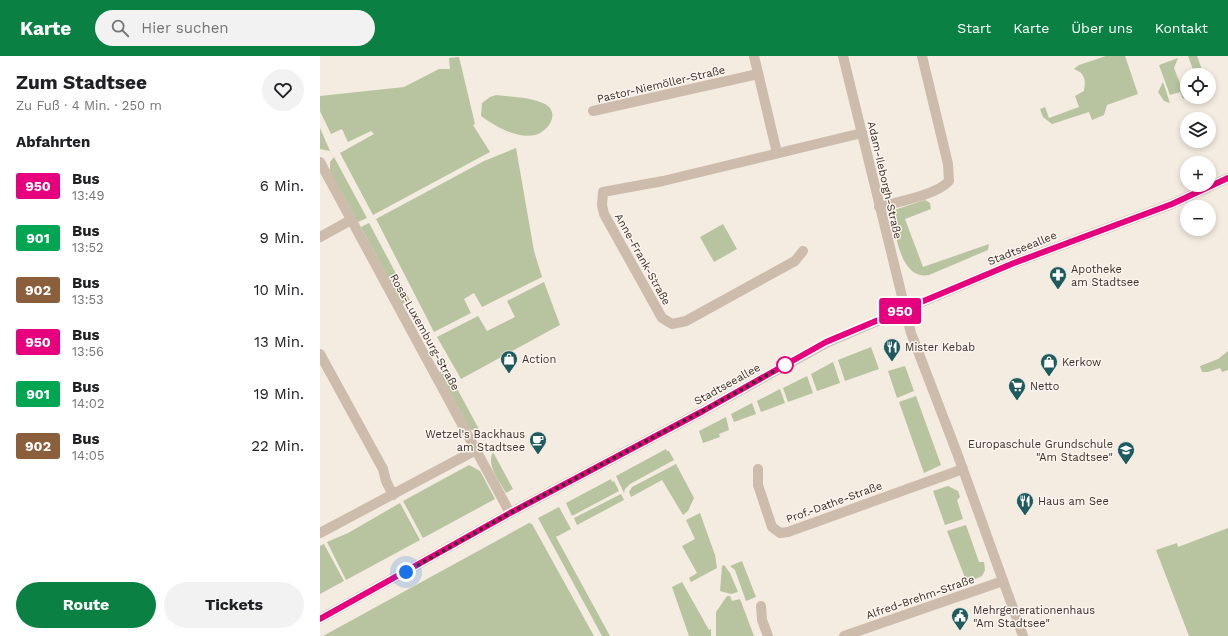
<!DOCTYPE html>
<html lang="de">
<head>
<meta charset="utf-8">
<style>
	:root { --surface:#fff; --page:#f2f2f2; --text:#202124; --muted:#757577; --accent:#0b8043 }
	body { margin:0; font-family:"Work Sans",sans-serif; background:var(--page); color:var(--text); height:100vh; display:flex; flex-direction:column; font-size:15px; white-space:nowrap }
	* { box-sizing:border-box; margin:0 }
	p { font-size:13px; color:var(--muted) }
	.icon { flex:none; width:22px; height:22px; fill:none; stroke:currentColor; stroke-width:2; stroke-linecap:round; stroke-linejoin:round }
	.map { position:relative; flex:1; overflow:hidden }
	.drawer { display:flex; flex-direction:column; background:var(--surface); width:320px }
	.drawer>* { flex:none }
	.badge { padding:0 8px; border-radius:3px; font-size:14px; line-height:26px }
	.controls { position:absolute; left:860px; top:12px; display:grid; gap:8px }
	.controls a { display:grid; place-items:center; width:36px; height:36px; border-radius:50%; background:var(--surface); box-shadow:0 2px 6px #0003; font-size:20px }
	.you { position:absolute; width:20px; height:20px; margin:-10px; border:3px solid #fff; border-radius:50%; background:#1a73e8; box-shadow:0 0 0 6px #1a73e833 }
	.map>.badge { position:absolute; translate:-50% -50%; box-shadow:0 0 0 2px #fff }
	h2 { padding:0 16px; font-size:15px; line-height:36px }
	.round { display:grid; place-items:center; flex:none; width:42px; height:42px; border-radius:21px; background:var(--page) }
	.overview { display:flex; align-items:center; justify-content:space-between; height:68px; padding:0 16px }
	h1 { font-size:19px; font-weight:700; line-height:30px }
	.action { display:flex; gap:8px; margin-top:auto; padding:8px 16px }
	.action a { flex:1; height:46px; border-radius:24px; background:var(--accent); color:#fff; font-size:16px; font-weight:700; line-height:46px; text-align:center }
	.action a+a { background:var(--page); color:var(--text) }
	ul { padding:0; list-style:none }
	li { display:flex; align-items:center; gap:12px; height:52px; padding:0 16px }
	li div { flex:1 }
	li b { display:block; font-size:15px }
	li em { font-style:normal }
	li .badge { min-width:44px; font-weight:700; text-align:center }
	header { display:flex; align-items:center; gap:24px; box-sizing:border-box; height:56px; padding:0 20px; background:var(--accent); color:#fff }
	header strong { font-size:19px }
	nav { display:flex; gap:22px; margin-inline-start:auto; font-size:14px }
	.search { width:280px; height:36px; background:var(--page); display:flex; align-items:center; gap:10px; box-sizing:border-box; padding:0 14px; border-radius:22px; color:var(--muted); font-size:15px }
	main { display:flex; flex:1; min-height:0 }
	.map>svg:first-child { display:block }
	.green { fill:#b8c4a0 }
	.lines { fill:none; stroke-linecap:round; stroke-linejoin:round }
	.minor { stroke:#cdbbac; stroke-width:10 }
	.line-casing { stroke:#fff; stroke-width:9 }
	.line { stroke:#e6007e; stroke-width:6 }
	.walk { stroke:#3b302b; stroke-width:4; stroke-dasharray:0 7.2 }
	.stop-dot { fill:#fff; stroke:#e6007e; stroke-width:2 }
	.labels { text-anchor:middle; stroke-width:3; stroke-linejoin:round; paint-order:stroke }
	.street-label { font-size:11px; fill:#3b302b; stroke:#fbf5ee }
	.poi-label { font-size:11px; fill:#3b302b; stroke:#fbf5ee; text-anchor:start }
</style>
</head>
<body>
<header>
<strong>Karte</strong>
<div class="search"><svg class="icon" aria-label="search" viewBox="0 0 24 24"><circle cx="10" cy="10" r="6"/><path d="M15 15l6 6"/></svg>Hier suchen</div>
<nav><a>Start</a><a>Karte</a><a>Über uns</a><a>Kontakt</a></nav>
</header>
<main>
<section class="drawer">
<div class="overview"><div><h1>Zum Stadtsee</h1><p>Zu Fuß · 4 Min. · 250 m</p></div><a class="round"><svg class="icon" aria-label="heart" viewBox="0 0 24 24"><path d="M12 20l-8-8c-3-5 5-10 8-4 3-6 11-1 8 4z"/></svg></a></div>
<h2>Abfahrten</h2>
<ul>
<li><span class="badge" style="background:#e6007e;color:#fff">950</span><div><b>Bus</b><p>13:49</p></div><em>6 Min.</em></li>
<li><span class="badge" style="background:#00a651;color:#fff">901</span><div><b>Bus</b><p>13:52</p></div><em>9 Min.</em></li>
<li><span class="badge" style="background:#8b5e3c;color:#fff">902</span><div><b>Bus</b><p>13:53</p></div><em>10 Min.</em></li>
<li><span class="badge" style="background:#e6007e;color:#fff">950</span><div><b>Bus</b><p>13:56</p></div><em>13 Min.</em></li>
<li><span class="badge" style="background:#00a651;color:#fff">901</span><div><b>Bus</b><p>14:02</p></div><em>19 Min.</em></li>
<li><span class="badge" style="background:#8b5e3c;color:#fff">902</span><div><b>Bus</b><p>14:05</p></div><em>22 Min.</em></li>
</ul>
<div class="action"><a>Route</a><a>Tickets</a></div>
</section>
<div class="map">
<svg width="908" height="580" viewBox="0 0 908 580">
	<rect width="100%" height="100%" fill="#f4ebe1"/>
	<g class="green">
		<path d="M786,0h19l13,38 -31,11 -3,10 -12,5 -3,-8 -37,12 -9,-7 -3,-8 5,-2 4,11 30,-11 -4,-11 9,-5c2,-11 1,-18 -10,-22l5,-4z"/>
		<path d="M868,0h9l7,19h-9z"/>
		<path d="M139,1l16,67 -2,1 17,27 -117,63 -33,-62 34,-19 -3,-3 -23,11 -6,-13 -11,5 -11,-23v-15l84,-9 35,-18h11l-1,-11z"/>
		<path d="M858,2l-4,10 7,18 4,-9 2,17 -4,5 -3,-7 -10,3 -11,-30z"/>
		<path d="M843,26l7,21 -6,-2 -6,-9z"/>
		<path d="M176,39c15,2 35,2 49,9 16,9 3,28 -10,31 -19,4 -40,-9 -54,-19l1,-13 8,-6z"/>
		<path d="M0,72l10,23 -10,-2z"/>
		<path d="M196,92l18,103 8,26 -60,30 -8,-14 -10,6 7,14 -37,19 -58,-113 108,-58z"/>
		<path d="M14,101l33,61 -9,4 -28,-51v-9z"/>
		<path d="M605,144l5,3 1,6 -26,10 18,48 66,-23 -1,6 -59,25c-29,6 -34,-44 -38,-64z"/>
		<path d="M49,167l41,77 -8,4 -41,-77z"/>
		<path d="M403,168l14,25 -23,13 -14,-25z"/>
		<path d="M224,226l16,43 -99,54 -24,-42 41,-21 9,15 28,-14 -8,-16z"/>
		<path d="M551,291l8,22 -34,12 -7,-21z"/>
		<path d="M908,295v19l-6,2 -2,-4 -12,4h-6l-2,-6 18,-7z"/>
		<path d="M513,306l7,21 -23,8 -6,-17z"/>
		<path d="M585,310l9,25 -17,7 -9,-27z"/>
		<path d="M126,312l36,67 -12,-6 -31,-57z"/>
		<path d="M487,320l6,17 -25,9 -5,-14z"/>
		<path d="M460,333l5,14 -24,9 -4,-11z"/>
		<path d="M596,340l25,69 -17,8 -25,-71z"/>
		<path d="M432,347l4,11 -22,8 -3,-8z"/>
		<path d="M406,361l3,13 -10,4 1,3 -17,6 -4,-12z"/>
		<path d="M346,393l1,2h2l5,9 -44,24 -5,5 -1,4 -8,-17z"/>
		<path d="M173,396l20,37 -7,4c-7,-13 -20,-27 -13,-41z"/>
		<path d="M356,408l18,34 -6,13 -5,4 -21,-35 -31,17 -2,-5 3,-5z"/>
		<path d="M149,409l11,6 15,28 -72,39 -20,-37z"/>
		<path d="M291,423l1,3 2,-1 5,10 -47,25 -6,-13z"/>
		<path d="M628,430l10,5 2,6 -3,3 6,19 -18,6 -12,-34z"/>
		<path d="M301,438l3,6 -47,25 -3,-7z"/>
		<path d="M80,447l20,37 -74,40 -19,-38 21,-9z"/>
		<path d="M239,451l12,22 -15,8 54,99h-8l-64,-118z"/>
		<path d="M380,457l15,42 2,13 -26,14 -2,-4 8,-5 -15,-27 13,-7 -9,-19z"/>
		<path d="M209,467l3,1 62,112h-271z"/>
		<path d="M646,469l13,37h5l1,8 -3,6 -15,7 -20,-52z"/>
		<path d="M908,472v108h-39l-33,-86 21,-7 1,4z"/>
		<path d="M4,488l20,37 -24,13v-48z"/>
		<path d="M422,505l14,36 -10,4 -11,-31 -5,-4z"/>
		<path d="M404,509l6,8 8,19 -7,2 -11,-3 2,-25z"/>
		<path d="M362,526l27,48 2,-1v7h-22l-17,-49z"/>
		<path d="M407,540h3l2,5 8,-2 14,37h-38v-24z"/>
	</g>
	<g class="lines">
		<g class="minor">
			<path d="M434,0l23,97"/>
			<path d="M523,0l68,277 46,120 66,183"/>
			<path d="M273,55l165,-37"/>
			<path d="M0,106l190,351"/>
			<path d="M559,151c18,-5 58,-12 70,-26l-1,-17 -26,-108"/>
			<path d="M0,181l31,-17"/>
			<path d="M483,195l-8,10 -109,60 -14,3 -10,-6 -58,-104 -2,-9 1,-13 60,-11 199,-48"/>
			<path d="M0,298l63,115 3,12 7,14"/>
			<path d="M438,413v16l14,42 8,6 8,-1 175,-63"/>
			<path d="M0,477l156,-83"/>
			<path d="M441,550l1,14 6,16"/>
			<path d="M0,563l190,-106 193,-102 123,-68 188,-80 158,-59 56,-26"/>
			<path d="M524,580l159,-55"/>
		</g>
	</g>
	<g class="lines">
		<g class="line-casing">
			<path id="line" d="M0,563l190,-106 193,-102 123,-69 188,-79 158,-59 56,-26"/>
		</g>
		<use href="#line" class="line"/>
		<path class="walk" d="M86,516l104,-59 193,-102 84,-47 -2,1"/>
	</g>
	<defs>
		<g id="pharmacy-pin" transform="scale(0.9)"><path d="M0 17L-7.5 6A9.5 9.5 0 1 1 7.5 6Z" fill="#1f5a5e" stroke="#fbf5ee"/><path d="M-2-6h4v4h4v4h-4v4h-4v-4h-4v-4h4Z" fill="#fff"/></g>
		<g id="restaurant-pin" transform="scale(0.9)"><path d="M0 17L-7.5 6A9.5 9.5 0 1 1 7.5 6Z" fill="#1f5a5e" stroke="#fbf5ee"/><path d="M-5-6h1v4h1v-4h1v4h1v-4h1v5L-1.5 .5V6h-2V.5L-5-1ZM5-6V6H3V1.5H1.5Q1.5-4 5-6Z" fill="#fff"/></g>
		<g id="shop-pin" transform="scale(0.9)"><path d="M0 17L-7.5 6A9.5 9.5 0 1 1 7.5 6Z" fill="#1f5a5e" stroke="#fbf5ee"/><path d="M-5-2.5h2.3a2.7 3.5 0 0 1 5.4 0H5L5.5 6h-11ZM-1.5-2.5h3a1.5 2.3 0 0 0-3 0Z" fill="#fff"/></g>
		<g id="supermarket-pin" transform="scale(0.9)"><path d="M0 17L-7.5 6A9.5 9.5 0 1 1 7.5 6Z" fill="#1f5a5e" stroke="#fbf5ee"/><path d="M-6-5.5h2.5l.6 2H6L4.5 2H-2.5L-4.4-4H-6ZM-1.5 3.2a1.3 1.3 0 1 0 .1 0ZM3 3.2a1.3 1.3 0 1 0 .1 0Z" fill="#fff"/></g>
		<g id="cafe-pin" transform="scale(0.9)"><path d="M0 17L-7.5 6A9.5 9.5 0 1 1 7.5 6Z" fill="#1f5a5e" stroke="#fbf5ee"/><path d="M-5.5-4.5H6V0H3Q3 3.5 0 3.5H-2.5Q-5.5 3.5-5.5 0ZM3-3.2v2h1.7v-2ZM-6 4.5H4V6H-6Z" fill="#fff"/></g>
		<g id="school-pin" transform="scale(0.9)"><path d="M0 17L-7.5 6A9.5 9.5 0 1 1 7.5 6Z" fill="#1f5a5e" stroke="#fbf5ee"/><path d="M0-5L7-2L0 1L-7-2ZM-4 1L0 2.5L4 1V4Q0 6-4 4Z" fill="#fff"/></g>
		<g id="civic-pin" transform="scale(0.9)"><path d="M0 17L-7.5 6A9.5 9.5 0 1 1 7.5 6Z" fill="#1f5a5e" stroke="#fbf5ee"/><path d="M-.6-6.5H3V-4.5H.6V-3L4-1V1h2V6H-6V1h2V-1L-.6-3ZM-1.2 2.5V6h2.4V2.5Z" fill="#fff"/></g>
	</defs>
	<g fill-rule="evenodd">
		<use href="#pharmacy-pin" x="738" y="219"/>
		<use href="#restaurant-pin" x="572" y="291"/>
		<use href="#shop-pin" x="189" y="303"/>
		<use href="#shop-pin" x="729" y="306"/>
		<use href="#supermarket-pin" x="697" y="330"/>
		<use href="#cafe-pin" x="218" y="384"/>
		<use href="#school-pin" x="806" y="394"/>
		<use href="#restaurant-pin" x="705" y="445"/>
		<use href="#civic-pin" x="640" y="560"/>
	</g>
	<circle class="stop-dot" cx="465" cy="309" r="8"/>
	<g class="labels">
		<g class="street-label">
			<text transform="translate(341 28) rotate(-13)" y="4">Pastor-Niemöller-Straße</text>
			<text transform="translate(565 124) rotate(77)" y="4">Adam-Ileborgh-Straße</text>
			<text transform="translate(702 192) rotate(-22)" y="4">Stadtseeallee</text>
			<text transform="translate(323 203) rotate(61)" y="4">Anne-Frank-Straße</text>
			<text transform="translate(105 276) rotate(61)" y="4">Rosa-Luxemburg-Straße</text>
			<text transform="translate(407 328) rotate(-29)" y="4">Stadtseeallee</text>
			<text transform="translate(514 446) rotate(-20)" y="4">Prof.-Dathe-Straße</text>
			<text transform="translate(600 541) rotate(-19)" y="4">Alfred-Brehm-Straße</text>
		</g>
		<g class="poi-label">
			<text x="751" y="217">Apotheke<tspan x="751" dy="13">am Stadtsee</tspan></text>
			<text x="585" y="295">Mister Kebab</text>
			<text x="202" y="307">Action</text>
			<text x="742" y="310">Kerkow</text>
			<text x="710" y="334">Netto</text>
			<text x="205" y="382" text-anchor="end">Wetzel's Backhaus<tspan x="205" dy="13">am Stadtsee</tspan></text>
			<text x="793" y="392" text-anchor="end">Europaschule Grundschule<tspan x="793" dy="13">"Am Stadtsee"</tspan></text>
			<text x="718" y="449">Haus am See</text>
			<text x="653" y="558">Mehrgenerationenhaus<tspan x="653" dy="13">"Am Stadtsee"</tspan></text>
		</g>
	</g>
</svg>
<div class="controls">
<a><svg class="icon" aria-label="locate" viewBox="0 0 24 24"><circle cx="12" cy="12" r="6"/><path d="M12 2v4M12 18v4M2 12h4M18 12h4"/></svg></a>
<a><svg class="icon" aria-label="layers" viewBox="0 0 24 24"><path d="M12 4l9 5-9 5-9-5zM3 14l9 5 9-5"/></svg></a>
<a>+</a>
<a>−</a>
</div>
<div class="you" style="left:86px;top:516px"></div>
<b class="badge" style="left:580px;top:255px;background:#e6007e;color:#fff">950</b>
</div>
</main>
</body>
</html>
